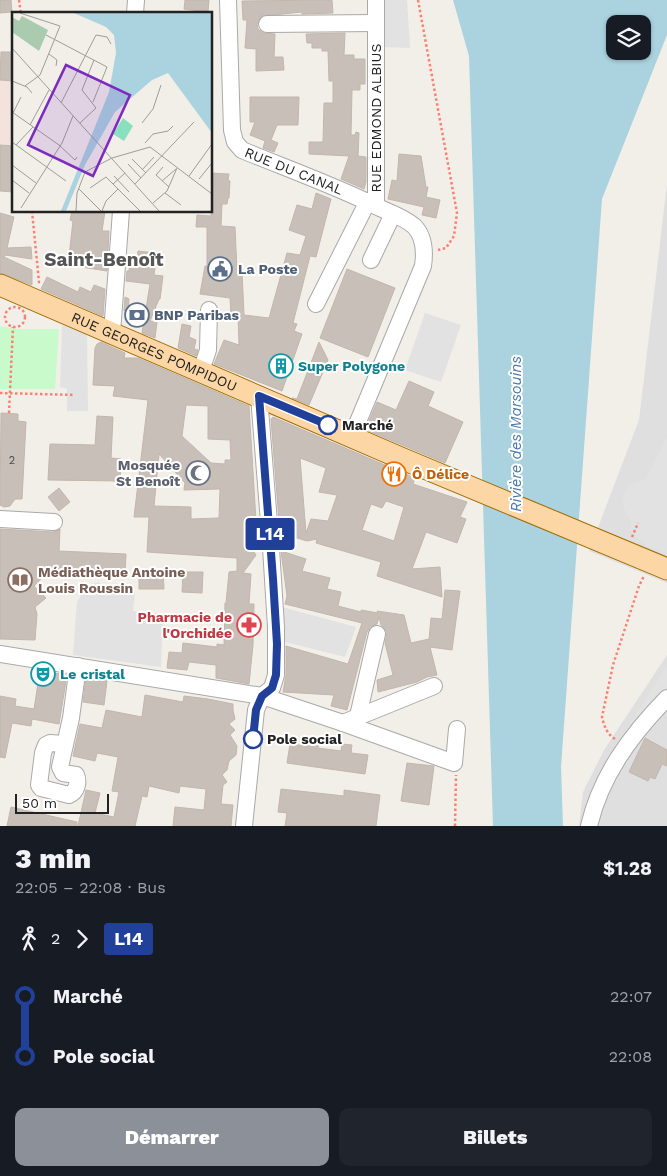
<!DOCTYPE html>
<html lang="fr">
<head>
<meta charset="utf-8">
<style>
	:root { --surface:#171b24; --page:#20242c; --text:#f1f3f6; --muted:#9ea1a6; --accent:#8c9099 }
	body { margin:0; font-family:"Work Sans",sans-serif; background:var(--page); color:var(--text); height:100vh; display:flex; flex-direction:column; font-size:19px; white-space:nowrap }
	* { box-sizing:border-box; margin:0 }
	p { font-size:16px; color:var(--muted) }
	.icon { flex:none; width:28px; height:28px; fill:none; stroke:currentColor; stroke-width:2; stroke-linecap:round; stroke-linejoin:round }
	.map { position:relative; height:826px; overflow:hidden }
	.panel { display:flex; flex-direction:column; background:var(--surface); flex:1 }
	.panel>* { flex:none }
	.badge { padding:0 10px; border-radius:4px; font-size:18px; line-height:32px }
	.controls { position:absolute; left:606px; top:15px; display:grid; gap:10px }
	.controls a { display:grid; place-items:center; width:45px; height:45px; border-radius:10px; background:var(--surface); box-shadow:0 1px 4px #0004; font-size:25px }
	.scale { position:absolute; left:15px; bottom:12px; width:94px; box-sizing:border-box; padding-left:5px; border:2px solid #222; border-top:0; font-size:14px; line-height:18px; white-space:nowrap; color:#222; -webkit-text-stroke:4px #fff; paint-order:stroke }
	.map>.badge { position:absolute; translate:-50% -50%; box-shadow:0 0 0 2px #fff }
	.legs { display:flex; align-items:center; gap:8px; height:55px; padding:0 15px; font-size:16px }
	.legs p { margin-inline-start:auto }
	.summary { display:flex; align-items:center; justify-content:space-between; height:85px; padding:0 15px }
	h1 { font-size:28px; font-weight:800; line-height:38px }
	.primary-button { display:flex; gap:10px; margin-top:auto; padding:10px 15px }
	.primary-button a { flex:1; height:58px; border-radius:10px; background:var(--accent); color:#fff; font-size:20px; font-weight:800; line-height:58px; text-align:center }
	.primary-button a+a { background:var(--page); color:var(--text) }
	ul { padding:0 15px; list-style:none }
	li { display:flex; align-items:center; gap:18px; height:60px; font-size:19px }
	li i { display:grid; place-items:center; width:8px; height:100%; margin:0 6px; background:currentColor }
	li i::after { content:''; width:12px; height:12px; margin:-6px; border:4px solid; border-radius:50%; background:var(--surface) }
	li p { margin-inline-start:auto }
	li:first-child i { background:linear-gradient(#0000 50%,currentColor 0) }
	li:last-child i { background:linear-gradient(currentColor 50%,#0000 0) }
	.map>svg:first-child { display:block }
	.residential { fill:#e0dfdf }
	.military { fill:#f3e3dd }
	.park { fill:#c8facc }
	.parking { fill:#e2e2e2 }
	.water { fill:#aad3df; fill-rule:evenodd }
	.building { fill:#c7bfb8; stroke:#c4b6ab; fill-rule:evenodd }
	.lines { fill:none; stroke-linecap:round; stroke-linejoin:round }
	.minor-casing { stroke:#a9a9a9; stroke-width:18 }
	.major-casing { stroke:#a06b00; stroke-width:23 }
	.path { stroke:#fa8072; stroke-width:2.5; stroke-dasharray:2.5 2.5; stroke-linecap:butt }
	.minor { stroke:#fff; stroke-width:16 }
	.major { stroke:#fcd6a4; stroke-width:21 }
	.line-1-casing { stroke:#fff; stroke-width:11 }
	.line-1 { stroke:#21409a; stroke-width:8 }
	.stop-1-dot { fill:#fff; stroke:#21409a; stroke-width:2.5 }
	.labels { text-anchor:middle; stroke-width:4; stroke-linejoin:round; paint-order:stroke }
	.number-label { font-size:11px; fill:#4b4948 }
	.street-label { font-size:14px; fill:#222; stroke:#fff }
	.service-label { font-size:14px; font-weight:bold; fill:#4e5e75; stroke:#fff; text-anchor:start }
	.culture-label { font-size:14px; font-weight:bold; fill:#0d838f; stroke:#fff; text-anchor:start }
	.stop-label { font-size:14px; font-weight:bold; fill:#222; stroke:#fff; text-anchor:start }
	.worship-label { font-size:14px; font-weight:bold; fill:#5b616d; stroke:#fff; text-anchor:end }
	.food-label { font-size:14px; font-weight:bold; fill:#c56008; stroke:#fff; text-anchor:start }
	.education-label { font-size:14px; font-weight:bold; fill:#785e54; stroke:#fff; text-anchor:start }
	.health-label { font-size:14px; font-weight:bold; fill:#be3a42; stroke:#fff; text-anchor:end }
	.water-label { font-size:15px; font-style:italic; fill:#4a7aab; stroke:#fff }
	.district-label { font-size:19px; font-weight:bold; fill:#555; stroke:#fff }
	.inset-road { fill:none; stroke:#9f9d99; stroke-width:1 }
	.view { fill:#7b2cbf; fill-opacity:0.15; stroke:#7b2cbf; stroke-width:2.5 }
	.inset-edge { fill:none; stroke:#222; stroke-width:2.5 }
</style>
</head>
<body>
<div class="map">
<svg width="667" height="826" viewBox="0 0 667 826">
	<rect width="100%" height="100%" fill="#f2efe9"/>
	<g class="residential">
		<path d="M667,184v399l-78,-32 50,-131z"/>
		<path d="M667,655v171h-88l4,-34 21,-42z"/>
	</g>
	<path class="military" d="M0,51l14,2v93l-14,-1z"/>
	<path class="park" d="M0,326l17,3h42l-4,60h-55z"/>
	<g class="parking">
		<path d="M383,0h24l3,48 -27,-1z"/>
		<path d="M425,313l36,12 -20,57 -36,-12z"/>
		<path d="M62,325l25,8 1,78h-21v-22l-7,-2z"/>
		<path d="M667,437v116l-22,-7 -15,-17 1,-8 -7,-12 -1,-14 7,-10 16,-6z"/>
		<path d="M98,582l9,7 28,3 -2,19 30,3 -2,53 -88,-12 4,-53 7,-11 6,-6z"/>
		<path d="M282,607l74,20 -11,30 -60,-15z"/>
		<path d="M667,666v26l-42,45 -3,-1z"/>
	</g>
	<path class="water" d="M453,0h214v35l-65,164 -41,568 2,59h-70l-24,-770zM615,24h27v27h-27z"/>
	<g class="building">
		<path d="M0,0h11l1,12 -12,1z"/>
		<path d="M185,0h24l-1,12 -24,-3z"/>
		<path d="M332,0l1,13 -31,1v-2l-40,4 -5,8 1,5 5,4 12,1 -1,23h9l1,13 -28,1v-22l-11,-1 2,-28h-4l-1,-19z"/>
		<path d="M345,33l-1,22h10v4h11v25h-5v6h-8l-1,45h4l1,-3 3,1 -1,23 8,1v25l-2,7 -23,-10 8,-23 -40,-2v-12h14l1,-39h9v-22h-4l-1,-30h-6v-3h-10v-5h-5l-1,-9z"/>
		<path d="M1,52h13v29l-14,-1z"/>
		<path d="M250,97h49l-1,28h-21l-6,15 7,3 -4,9 -11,-4 2,-7 -15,-6 5,-13h-5z"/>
		<path d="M0,145l14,1v46l-14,-1z"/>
		<path d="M399,154l22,2 5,31h2l-2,10 14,3 -4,18 -14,-3 2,-8 -36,-8 4,-19 5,1z"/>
		<path d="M211,173l18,1 -1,6 2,1 -1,17h-1l-1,6h-5l-1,22 14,1 2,44 5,1 2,43 25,3 18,-65 13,2 6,-19 -17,-6 8,-25 15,4 4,-16 15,6 -15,58 -6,-1 -17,67 4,1 -3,7 8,3 -20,57 -68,-27 10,-24 15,5 -1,-30h-7l-1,-17 -30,-4 5,-28h2v-39h-11l1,-12 14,1z"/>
		<path d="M72,211h33l-3,20h7l-2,40 -39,-6 5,-44 -3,-1z"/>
		<path d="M0,213l14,4 -7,31 24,-1 1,12 -27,-4 -1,2 28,13v15l-32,-12z"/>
		<path d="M138,251l19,2 -3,22 9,1 -3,23h-1l-9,22 7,1 -2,16 -13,-5 8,-49 -24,-3 1,-10h2l1,-10 7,1z"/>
		<path d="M347,269l48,19 -27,69 -48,-19z"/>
		<path d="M47,277l31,15 2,-5 11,5 3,-7 11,4 -2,27 -62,-27z"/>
		<path d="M125,297l4,2 -1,11 -4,1z"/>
		<path d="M182,324l9,2 -2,11 7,3 -2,9 4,1 -2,6 -18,-8z"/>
		<path d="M101,342l24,11 -1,5h14l111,48 7,115 -6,19 5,1 -1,11 2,3 -13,18 8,1 -2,30h5l-1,41 -4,39 -33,-6v-13l-27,-3 -2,8 -20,-2 2,-16 13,1 1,-10 34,4v-3l7,1 1,-42h1l3,-31 8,-1v-13l-90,-6 2,-35h-15l14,-117 -35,-4 2,-10 -22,-1 2,-37 2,-4zM186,405l22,1v33l22,1 1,20h-6v4l-14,-1 -29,-27zM159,454l26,29 -1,7 36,-1 -1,29 -28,1v-12l-37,-1z"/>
		<path d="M319,342l9,18 -19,45 -17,-7 5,1z"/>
		<path d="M409,381l25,11 -6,14 35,16 -18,41 -76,-32v-2l-3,-1 11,-26 19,8z"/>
		<path d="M1,413l17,1v7l8,1 -4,77h-7l-5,7 -6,1 -4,-2z"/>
		<path d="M97,416l16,1 -2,41 10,1 -1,22 -72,-1 2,-36 45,1z"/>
		<path d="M273,417l142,61 -2,6 54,18 -7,15 6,2 -9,24 -31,-11 -14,37 28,-2 2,30 -65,-21 4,-14 -65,-19 1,-4 -10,2 -27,-8 -9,-114zM300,458l26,10 -7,24 18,3 -9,26 -17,-2 -5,14zM386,501l18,6 -10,34 -32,-11 9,-26 11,4z"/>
		<path d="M59,488l11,14 -11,9 -11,-14z"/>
		<path d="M0,529l53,3 7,-3 -1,22 67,3 -1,20 -75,-4 -16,16 12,12 -11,9 2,7 -2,26 -35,-1z"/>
		<path d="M281,551l25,8 -4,12 28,7 -3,11 14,3 -3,14 23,6v-2l17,3 -1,-2 27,4 7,28 18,-4 2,-21 11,1 3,-29 15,1 -8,59 -22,-3 7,28 -10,2 -10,5 -39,10 -1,-12 16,-5 -8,-32 2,-11 -6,-7 -2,-8 -2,7 -7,3 -3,5 -20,78 -16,-4 3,-11 -51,-3 3,-17v-29l62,18 14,-41 -77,-19 2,-8z"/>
		<path d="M163,572l1,17h-25v-16z"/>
		<path d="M183,572h20l-1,21 -20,-1z"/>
		<path d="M40,671l27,4 -8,49 -27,-5 -1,7 -19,-3 -7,35 -5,-1v-61l16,3 -1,7 19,3z"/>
		<path d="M86,678l21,3 -3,24 -21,-3z"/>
		<path d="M145,695l38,7 1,-6 24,3 25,5v6l2,9 -6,5 6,6 -5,5 7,11 -1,9 -7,6 -2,9 -5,5 5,7 -4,3 -2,19 12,1 -2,21h-58l2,-19 29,3 2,-21 -26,-3 -1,7 -30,-7 -2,11 -5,-1 -7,30h-57l8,-36 14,3 -5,20 19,4 5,-25 -7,-1 6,-34 -21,-4 -2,8 -22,-5 7,-32 22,4 4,-18 36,7z"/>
		<path d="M645,738l22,12v16l-5,-2 -7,15 -5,-2 -2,4 -19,-9z"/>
		<path d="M309,739l10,1 -1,8 23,3 1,-7 10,1 -1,8 17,2 -3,19 -78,-11 3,-19 18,2z"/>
		<path d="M407,763l27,3 -5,39 -28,-4z"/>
		<path d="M281,789l63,7v-6l36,5 -4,31h-91l2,-13 -9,-1z"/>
		<path d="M11,807l66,15v4h-70z"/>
	</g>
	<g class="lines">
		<g class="minor-casing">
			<g id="minor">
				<path id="s1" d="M228,0l4,130 3,12 7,8c46,19 94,36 138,58 11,5 25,10 34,18 11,11 11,26 9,40l-71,170"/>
				<path d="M376,0v206"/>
				<path d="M135,14l1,-14"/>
				<path d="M267,24l109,-1"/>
				<path d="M371,260l22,-46"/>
				<path d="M316,304l52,-103"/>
				<path d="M112,333l9,-122"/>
				<path d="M201,371l7,-21 1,-40"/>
				<path d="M0,519l54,3"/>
				<path d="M0,654l262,42 81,27 111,40 3,-34"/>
				<path d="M358,716l19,-82"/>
				<path d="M343,723l91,-37"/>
				<path d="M64,744l-14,-1 -4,2 -3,8 -4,32 2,3 28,7c8,-3 10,-13 7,-20l-13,-2 -3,-6 11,-49 7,-52"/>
				<path d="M244,826l12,-116 6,-14 10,-8 4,-13v-48l-5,-79 -12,-152"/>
				<path d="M589,826c12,-51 42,-91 78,-128"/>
			</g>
		</g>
		<g class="major-casing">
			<g id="major">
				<path id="s2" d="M0,285l403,174 264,110"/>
			</g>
		</g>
		<g class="path">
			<path d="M19,0l2,14"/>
			<path d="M418,0l39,213 -3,23 -8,12 -8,2"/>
			<path d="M32,211l7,71 -2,2"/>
			<circle cx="15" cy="317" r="10"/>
			<path d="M0,393l75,2"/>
			<path d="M9,413l4,-86"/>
			<path d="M632,537l6,-14"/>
			<path d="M615,739c-8,-5 -11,-13 -13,-22l11,-52 26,-79 5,-10"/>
			<path d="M455,826l1,-51"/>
		</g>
		<use href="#minor" class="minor"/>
		<use href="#major" class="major"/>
	</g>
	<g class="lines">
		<g class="line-1-casing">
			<path id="line-1" d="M253,739l3,-29 6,-14 10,-8 4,-13 1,-31 -4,-65 -14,-183 69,29"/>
		</g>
		<use href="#line-1" class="line-1"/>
	</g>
	<defs>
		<g id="civic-ring" transform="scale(1.25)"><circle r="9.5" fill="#fff" stroke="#5c6f8a" stroke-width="1.5"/><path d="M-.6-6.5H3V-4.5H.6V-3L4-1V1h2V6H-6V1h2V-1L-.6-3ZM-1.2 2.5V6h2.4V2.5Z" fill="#5c6f8a"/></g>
		<g id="bank-ring" transform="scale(1.25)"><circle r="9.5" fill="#fff" stroke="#5c6f8a" stroke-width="1.5"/><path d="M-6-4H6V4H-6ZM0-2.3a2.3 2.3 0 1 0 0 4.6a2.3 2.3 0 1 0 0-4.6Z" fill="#5c6f8a"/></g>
		<g id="building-ring" transform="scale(1.25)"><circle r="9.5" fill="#fff" stroke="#0f9aa8" stroke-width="1.5"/><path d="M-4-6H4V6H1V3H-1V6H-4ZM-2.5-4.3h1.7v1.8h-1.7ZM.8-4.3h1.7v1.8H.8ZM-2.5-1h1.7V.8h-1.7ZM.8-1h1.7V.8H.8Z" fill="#0f9aa8"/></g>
		<g id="mosque-ring" transform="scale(1.25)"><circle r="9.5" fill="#fff" stroke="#6b7280" stroke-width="1.5"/><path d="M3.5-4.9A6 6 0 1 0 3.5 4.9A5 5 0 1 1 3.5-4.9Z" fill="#6b7280"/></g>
		<g id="restaurant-ring" transform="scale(1.25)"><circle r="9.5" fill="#fff" stroke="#e8710a" stroke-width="1.5"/><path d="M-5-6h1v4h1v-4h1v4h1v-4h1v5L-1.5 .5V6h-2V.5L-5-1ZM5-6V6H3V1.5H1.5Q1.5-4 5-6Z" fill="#e8710a"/></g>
		<g id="library-ring" transform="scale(1.25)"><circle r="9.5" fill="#fff" stroke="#8d6e63" stroke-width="1.5"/><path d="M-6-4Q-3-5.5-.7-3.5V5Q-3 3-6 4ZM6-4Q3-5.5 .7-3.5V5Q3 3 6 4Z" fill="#8d6e63"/></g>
		<g id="pharmacy-ring" transform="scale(1.25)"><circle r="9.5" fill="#fff" stroke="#e0444e" stroke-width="1.5"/><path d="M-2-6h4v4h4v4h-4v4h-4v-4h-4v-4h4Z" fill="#e0444e"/></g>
		<g id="theatre-ring" transform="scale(1.25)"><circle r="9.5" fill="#fff" stroke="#0f9aa8" stroke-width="1.5"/><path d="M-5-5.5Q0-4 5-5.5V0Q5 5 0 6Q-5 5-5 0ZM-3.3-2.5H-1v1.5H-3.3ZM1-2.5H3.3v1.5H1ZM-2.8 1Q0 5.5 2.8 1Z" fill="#0f9aa8"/></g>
	</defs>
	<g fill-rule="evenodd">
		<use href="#civic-ring" x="220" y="269"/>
		<use href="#bank-ring" x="137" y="315"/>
		<use href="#building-ring" x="281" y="366"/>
		<use href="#mosque-ring" x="198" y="473"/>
		<use href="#restaurant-ring" x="394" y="474"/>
		<use href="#library-ring" x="20" y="580"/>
		<use href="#pharmacy-ring" x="249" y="625"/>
		<use href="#theatre-ring" x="43" y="674"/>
	</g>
	<g class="stop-1-dot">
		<circle cx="328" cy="425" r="9"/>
		<circle cx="253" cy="739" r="9"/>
	</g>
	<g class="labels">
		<g class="number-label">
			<text x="12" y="464">2</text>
		</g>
		<g class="street-label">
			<text transform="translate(376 118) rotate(-90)" y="5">RUE EDMOND ALBIUS</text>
			<text dy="5" stroke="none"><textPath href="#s1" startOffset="209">RUE DU CANAL</textPath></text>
			<text dy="5" stroke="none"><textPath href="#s2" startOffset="168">RUE GEORGES POMPIDOU</textPath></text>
		</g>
		<g class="service-label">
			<text x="238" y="274">La Poste</text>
			<text x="154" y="320">BNP Paribas</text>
		</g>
		<g class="culture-label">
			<text x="298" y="371">Super Polygone</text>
			<text x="60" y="679">Le cristal</text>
		</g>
		<g class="stop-label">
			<text x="342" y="430">Marché</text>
			<text x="267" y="744">Pole social</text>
		</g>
		<g class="worship-label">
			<text x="180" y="470">Mosquée<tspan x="180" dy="16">St Benoît</tspan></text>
		</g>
		<g class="food-label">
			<text x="412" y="479">Ô Délice</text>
		</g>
		<g class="education-label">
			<text x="38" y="577">Médiathèque Antoine<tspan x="38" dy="16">Louis Roussin</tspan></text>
		</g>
		<g class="health-label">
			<text x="232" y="622">Pharmacie de<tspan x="232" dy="16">l'Orchidée</tspan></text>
		</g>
		<g class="water-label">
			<text transform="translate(516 434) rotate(-90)" y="5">Rivière des Marsouins</text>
		</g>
		<g class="district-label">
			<text x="104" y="266">Saint-Benoît</text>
		</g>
	</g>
	<g transform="translate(12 12)">
		<rect width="200" height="200" fill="#f2efe9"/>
		<path d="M10,4l26,14 -9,21 -27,-19v-15l7,4z" fill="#aacbaf"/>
		<path d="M111,106l10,8 -9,15 -11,-7z" fill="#88e0be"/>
		<path d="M62,1h138v120l-44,-60 -16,7 -37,32 -30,53 -19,46h-5l48,-119 7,-39 -2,-18 -8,-8z" fill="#aad3df"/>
		<path class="inset-road" d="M8,1l40,13 -20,49 -15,11M34,23l61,32 -14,35M0,36l147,163M37,42l8,6 -1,6M0,69l15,6 5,6M49,91l35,-68 11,2 4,7M0,100l47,33 16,15 2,-3M1,101l8,-16M68,111l16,-15 -14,-18 12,-30M130,111l11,-14 8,-24M18,113l19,-35M0,130l54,39M133,131l8,-9 15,-3 5,-5M4,133l17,-18M100,146l38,-11 62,47M120,147l14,14M116,152l13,14M0,153l24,18M151,155l-7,8 13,12M130,158l12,-13M102,164l15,16M177,164l23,-32M187,167l13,-16M0,168l17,13M150,169l14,-12M101,172l12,-11M123,172l59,-62M78,176l16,-11 34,34M67,177l22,22M153,181l16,12M141,191l14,-12 10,-23M9,196l41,-65 11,-27M64,199l1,-18 8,-21 27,-14M90,199l4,-10 12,-12"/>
		<path class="view" d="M54,53l64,30 -37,81 -65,-31z"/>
		<rect width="200" height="200" class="inset-edge"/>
	</g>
</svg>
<div class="controls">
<a><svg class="icon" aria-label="layers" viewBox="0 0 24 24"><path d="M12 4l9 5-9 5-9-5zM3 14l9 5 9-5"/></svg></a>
</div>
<div class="scale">50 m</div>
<b class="badge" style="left:270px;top:534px;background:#21409a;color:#fff">L14</b>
</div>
<section class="panel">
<div class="summary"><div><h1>3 min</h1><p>22:05 – 22:08 · Bus</p></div><b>$1.28</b></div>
<div class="legs"><svg class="icon" aria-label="walk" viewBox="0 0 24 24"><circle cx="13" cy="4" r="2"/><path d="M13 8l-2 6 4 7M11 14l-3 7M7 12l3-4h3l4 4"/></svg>2<svg class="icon" aria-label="forward" viewBox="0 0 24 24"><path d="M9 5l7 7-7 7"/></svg><b class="badge" style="background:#21409a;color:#fff">L14</b></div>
<ul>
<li><i style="color:#21409a"></i><b>Marché</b><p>22:07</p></li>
<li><i style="color:#21409a"></i><b>Pole social</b><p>22:08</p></li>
</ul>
<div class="primary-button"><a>Démarrer</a><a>Billets</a></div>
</section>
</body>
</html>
